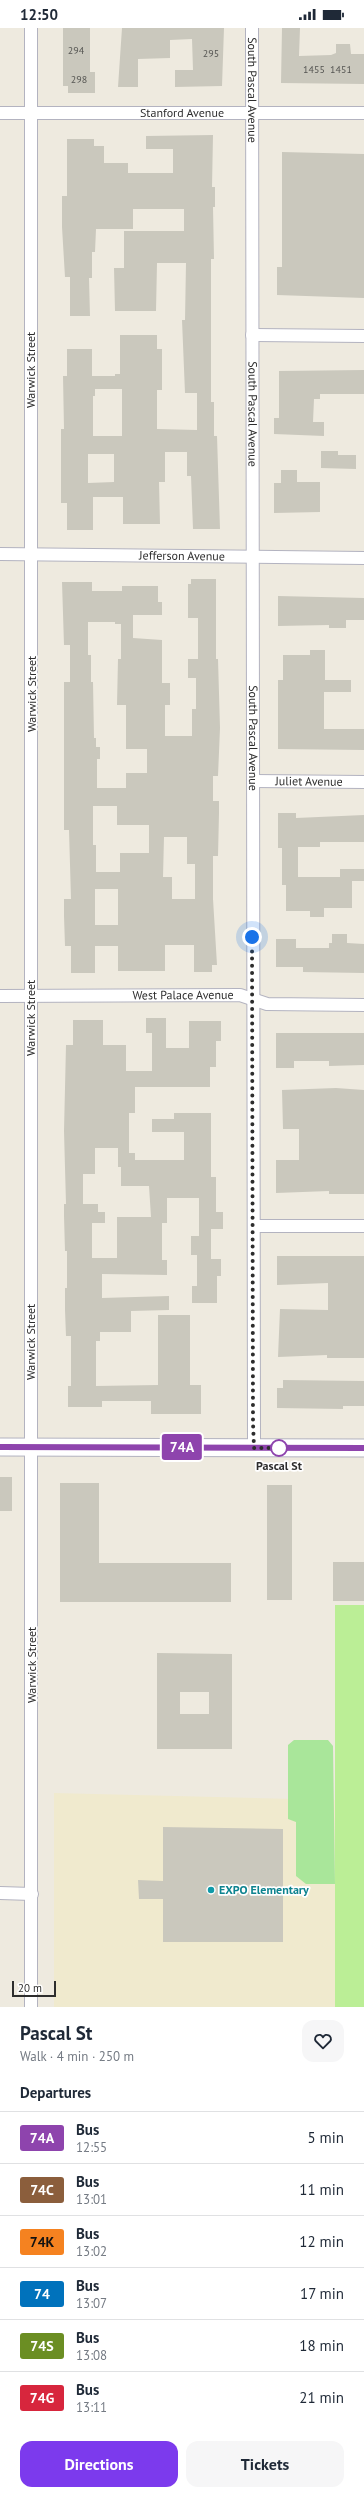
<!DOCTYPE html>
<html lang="en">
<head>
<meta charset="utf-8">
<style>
	:root { --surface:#fff; --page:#f6f6f7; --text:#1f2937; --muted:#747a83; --line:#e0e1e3; --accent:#7c3aed }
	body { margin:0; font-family:"PT Sans",sans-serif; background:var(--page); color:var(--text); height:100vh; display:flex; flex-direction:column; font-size:15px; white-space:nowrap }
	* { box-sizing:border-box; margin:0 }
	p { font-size:13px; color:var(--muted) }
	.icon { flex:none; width:22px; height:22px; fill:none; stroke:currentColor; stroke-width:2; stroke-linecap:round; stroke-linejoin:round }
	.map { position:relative; height:1979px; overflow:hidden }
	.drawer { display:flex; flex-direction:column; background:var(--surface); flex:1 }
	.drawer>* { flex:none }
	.badge { padding:0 8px; border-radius:3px; font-size:14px; line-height:26px }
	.scale { position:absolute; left:12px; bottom:10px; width:44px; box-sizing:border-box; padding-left:4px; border:2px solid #2d2d2d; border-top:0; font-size:11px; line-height:14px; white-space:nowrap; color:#2d2d2d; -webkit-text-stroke:3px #fff; paint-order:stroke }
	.you { position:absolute; width:20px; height:20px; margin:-10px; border:3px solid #fff; border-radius:50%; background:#1a73e8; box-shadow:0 0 0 6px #1a73e833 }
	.map>.badge { position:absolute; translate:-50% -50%; box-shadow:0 0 0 2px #fff }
	h2 { padding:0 20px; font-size:15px; line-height:36px }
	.round { display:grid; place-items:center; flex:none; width:42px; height:42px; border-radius:12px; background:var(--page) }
	.overview { display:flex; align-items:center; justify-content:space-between; height:68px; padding:0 20px }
	h1 { font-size:19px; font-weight:700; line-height:30px }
	.cta { display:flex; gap:8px; margin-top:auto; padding:8px 20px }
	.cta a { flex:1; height:46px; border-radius:12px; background:var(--accent); color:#fff; font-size:16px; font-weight:700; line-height:46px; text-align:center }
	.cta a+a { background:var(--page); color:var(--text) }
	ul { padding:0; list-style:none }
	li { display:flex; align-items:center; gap:12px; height:52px; padding:0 20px; border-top:1px solid var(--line) }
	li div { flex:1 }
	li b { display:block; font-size:15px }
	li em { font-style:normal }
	li .badge { min-width:44px; font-weight:700; text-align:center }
	.status { display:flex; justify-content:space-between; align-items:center; height:28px; padding:0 20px; background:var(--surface); direction:ltr }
	.status svg { height:11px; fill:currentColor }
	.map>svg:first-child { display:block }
	.education { fill:#f0eace }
	.green { fill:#a9e69a }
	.pitch { fill:#bbee96 }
	.building { fill:#cac8bd; fill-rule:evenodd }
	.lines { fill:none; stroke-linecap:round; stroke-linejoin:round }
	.street-casing { stroke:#b3b3c0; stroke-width:14 }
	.secondary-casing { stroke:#b3b3c0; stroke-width:19 }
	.street { stroke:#fff; stroke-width:12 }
	.secondary { stroke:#fff; stroke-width:17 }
	.line-casing { stroke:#fff; stroke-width:9 }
	.line { stroke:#8e44ad; stroke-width:6 }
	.walk { stroke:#2d2d2d; stroke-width:4; stroke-dasharray:0 7.2 }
	.stop-dot { fill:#fff; stroke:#8e44ad; stroke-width:2 }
	.culture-dot { fill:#0f9aa8; stroke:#fff; stroke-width:1.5 }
	.labels { text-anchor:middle; stroke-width:3.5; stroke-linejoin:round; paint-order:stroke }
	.number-label { font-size:10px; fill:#545451 }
	.street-label { font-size:12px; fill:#2d2d2d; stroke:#fff }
	.stop-label { font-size:12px; font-weight:bold; fill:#2d2d2d; stroke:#fff }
	.culture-label { font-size:12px; font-weight:bold; fill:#0d838f; stroke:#fff; text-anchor:start }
</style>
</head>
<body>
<div class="status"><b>12:50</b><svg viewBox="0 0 49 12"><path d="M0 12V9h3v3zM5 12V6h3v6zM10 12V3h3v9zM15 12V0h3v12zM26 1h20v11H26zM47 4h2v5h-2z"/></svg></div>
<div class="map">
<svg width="364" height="1979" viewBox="0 0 364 1979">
	<rect width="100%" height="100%" fill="#eeeadf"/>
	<path class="education" d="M54,1765l281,7v207h-281z"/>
	<path class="green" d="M294,1712h34l5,6 2,138h-29l-10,-8v-54l-8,-3v-74z"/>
	<rect class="pitch" x="335" y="1577" width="29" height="402"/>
	<g class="building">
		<path d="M63,0h27v44h5v21h-27v-7h-5z"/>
		<path d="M122,0h102l-2,58 -47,1v-17h18l-1,-31 -22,1v18l-32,1v28h-20z"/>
		<path d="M282,0h18l-1,28 32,-1 5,-2v-9h14l1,10h13v30l-83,-1z"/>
		<path d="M213,107l-1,52h3v20h-2l1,52h-3v143h3v34h3l3,93h-27l-2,-53h-4v-24h-22v30h-6l1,42h-37v-27h-30v33h-26v-27h-6v-74h3l-1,-53h4v-27h25v27h23v-2h5v-39h37v14h5v41h-5v39l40,1v-37h-12l-3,-73h3l1,-57h-29l-1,48h-41l-1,-43h10v-37h60v-22h-51v20h-37l-1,23h-3v26h-3l1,38h-20v-39h-5l-3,-50v-31h5v-57h27v7h10v17h24v10h45v-24h-27v-13zM95,361h27v47h-29v-40h2zM88,426h26v28l-26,1z"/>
		<path d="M282,124l82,2v144l-87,-3v-28h5z"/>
		<path d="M364,342v24h-44v5h-6l-1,23h11v14l-50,-2v-16h5v-47z"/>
		<path d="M321,423h17v4h18v14l-35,-1z"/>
		<path d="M281,442h16v12h23v30l-46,1v-30h7z"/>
		<path d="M191,551h25v80h2l2,69 -2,48h-5v25h6v12l-1,43h-5v43l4,66h-5v7h-18v-27h-29v26h-47v-25h-23v27h-24v-27h-6l-1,-30v-17h7l-2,-69h-5v-148h6v-37h-6l-2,-63h30v9h30v-5h36v16h4v13h-29v23l29,2v43h8v22h-5v31h27v-27h4v-31h-8v-19h10v-41h-10v-34h3zM88,594h27v2h6v35h-3l-1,46h9v44h21v24h-21v15h-29v-29h3v-12h-4v-9h-2l-1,-56h-2v-27h-3zM93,778h24v19h32v28h-29v19h-24v-27h-3zM164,809h23v27h8v35h-23v-22h-9zM95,861h23v36h-23z"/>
		<path d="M278,568l86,2v22h-18v8h-17v-3l-51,1z"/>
		<path d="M310,622h15v30h26v12h-27v37h40v21l-86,-1v-69h5v-25h27z"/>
		<path d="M278,785h18v5l68,-3v27h-44v5h-22v30h42v-8h24v12h-12v27h-28v9h-14v-6h-24v-26h-4v-37h-4z"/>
		<path d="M332,906h15v9l17,1v29l-61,-1v-5h-27v-28h20v9h33v-5h3z"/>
		<path d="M146,990h20v30h23v-27h32v20h-5v26h-6v20h-75v26h-6v40h6v7h49v-28h-32v-13h22v-6h37v64h5v35h7v17h-12v30h10v17h-4v27h-25v-17h5v-31h-6v-19h8v-38h-32v25h-5v37h5v15l-65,-1v24l67,-2v14l-38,1v21h-31v9h-4v45l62,-1v-70h32v70h11v29h-50v-13h-49v6h-34v-21h3v-50h-5l-1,-26v-22h2v-37h-2l-1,-35v-12h2l-2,-73 2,-86h7v-25h30v25h23v26h26v-38h-6zM95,1120h23v19h3v19h28l2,31h-34v41h-25v-35h13v-11h-7v-8h-15v-30h12z"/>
		<path d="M276,1005h88v32l-35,1v-5h-35v7h-18z"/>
		<path d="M336,1060l28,2v104h-35v-3l-53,2v-33h23v-31h-16l-1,-39z"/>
		<path d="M277,1228h87v102h-37v-3l-49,2 2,-48 48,1v-27l-51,2z"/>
		<path d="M283,1352l81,1v25h-21v3l-66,-1v-20h6z"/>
		<rect x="0" y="1449" width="12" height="34"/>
		<path d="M60,1455h39v80h132v39h-171z"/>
		<rect x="267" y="1457" width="25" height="115"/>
		<rect x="333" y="1534" width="31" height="39"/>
		<path d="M157,1625l75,1v95h-75zM180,1664h29v22h-29z"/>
		<path d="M163,1799l120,2v113h-120v-43h-24l-1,-19 25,1z"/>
	</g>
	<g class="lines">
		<g class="street-casing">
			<g id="street">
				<path d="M31,0v1979"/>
				<path id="s1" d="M252,0l2,1420"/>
				<path id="s2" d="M0,85h364"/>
				<path d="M252,307l112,1"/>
				<path id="s3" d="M0,526l364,4"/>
				<path id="s4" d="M253,753l111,1"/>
				<path id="s5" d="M0,968l240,-1 27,9 97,1"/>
				<path d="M254,1198h110"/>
				<path d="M0,1865l32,1"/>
			</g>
		</g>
		<g class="secondary-casing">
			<path id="secondary" d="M0,1419l364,1"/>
		</g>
		<use href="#street" class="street"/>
		<use href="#secondary" class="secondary"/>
	</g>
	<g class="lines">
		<g class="line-casing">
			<path id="line" d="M0,1419l364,1"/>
		</g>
		<use href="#line" class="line"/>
		<path class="walk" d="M252,909l1,486 1,25h32h-7"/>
	</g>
	<circle class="stop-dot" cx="279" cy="1420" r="8"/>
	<circle class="culture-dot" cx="211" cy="1862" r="4"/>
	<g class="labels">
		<g class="number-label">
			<text x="76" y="26">294</text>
			<text x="211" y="29">295</text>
			<text x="314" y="45">1455</text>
			<text x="341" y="45">1451</text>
			<text x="79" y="55">298</text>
		</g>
		<g class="street-label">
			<text dy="4" stroke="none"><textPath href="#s1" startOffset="62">South Pascal Avenue</textPath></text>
			<text dy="4" stroke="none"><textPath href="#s2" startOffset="182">Stanford Avenue</textPath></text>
			<text transform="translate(31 342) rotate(-90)" y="4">Warwick Street</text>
			<text dy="4" stroke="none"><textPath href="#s1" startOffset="386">South Pascal Avenue</textPath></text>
			<text dy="4" stroke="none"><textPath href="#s3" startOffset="182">Jefferson Avenue</textPath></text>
			<text transform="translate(32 666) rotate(-90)" y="4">Warwick Street</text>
			<text dy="4" stroke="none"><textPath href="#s1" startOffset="710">South Pascal Avenue</textPath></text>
			<text dy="4" stroke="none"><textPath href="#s4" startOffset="56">Juliet Avenue</textPath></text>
			<text dy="4" stroke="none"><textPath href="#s5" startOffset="183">West Palace Avenue</textPath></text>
			<text transform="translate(31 990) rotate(-90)" y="4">Warwick Street</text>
			<text transform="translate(31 1314) rotate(-90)" y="4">Warwick Street</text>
			<text transform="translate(32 1637) rotate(-90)" y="4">Warwick Street</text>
		</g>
		<g class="stop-label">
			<text x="279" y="1442">Pascal St</text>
		</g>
		<g class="culture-label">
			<text x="219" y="1866">EXPO Elementary</text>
		</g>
	</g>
</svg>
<div class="scale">20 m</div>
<div class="you" style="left:252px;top:909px"></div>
<b class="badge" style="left:182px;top:1419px;background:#8e44ad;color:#fff">74A</b>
</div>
<section class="drawer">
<div class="overview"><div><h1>Pascal St</h1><p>Walk · 4 min · 250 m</p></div><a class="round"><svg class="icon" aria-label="heart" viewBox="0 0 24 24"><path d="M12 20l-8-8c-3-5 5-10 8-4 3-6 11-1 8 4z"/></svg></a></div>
<h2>Departures</h2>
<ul>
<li><span class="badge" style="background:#8e44ad;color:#fff">74A</span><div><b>Bus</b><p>12:55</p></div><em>5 min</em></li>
<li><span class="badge" style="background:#8b5e3c;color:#fff">74C</span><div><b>Bus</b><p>13:01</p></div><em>11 min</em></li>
<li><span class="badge" style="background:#f58220;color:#111">74K</span><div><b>Bus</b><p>13:02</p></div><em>12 min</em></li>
<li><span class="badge" style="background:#0072bc;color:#fff">74</span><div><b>Bus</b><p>13:07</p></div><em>17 min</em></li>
<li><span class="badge" style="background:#6b8e23;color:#fff">74S</span><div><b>Bus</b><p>13:08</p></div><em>18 min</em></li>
<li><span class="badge" style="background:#d7263d;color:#fff">74G</span><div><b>Bus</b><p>13:11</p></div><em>21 min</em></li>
</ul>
<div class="cta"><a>Directions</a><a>Tickets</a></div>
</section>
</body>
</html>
